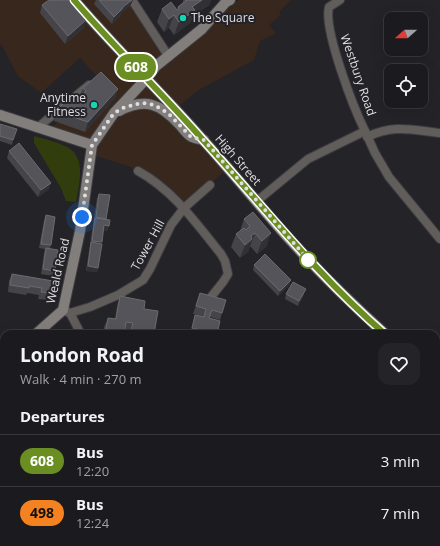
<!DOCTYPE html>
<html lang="en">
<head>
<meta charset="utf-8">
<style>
	:root { --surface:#1b1a1e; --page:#242327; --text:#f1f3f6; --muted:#a0a1a4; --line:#39383c }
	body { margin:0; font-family:"Open Sans",sans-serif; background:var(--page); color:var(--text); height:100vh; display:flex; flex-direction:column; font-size:15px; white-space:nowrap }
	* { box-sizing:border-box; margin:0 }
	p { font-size:13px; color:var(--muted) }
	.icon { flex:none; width:22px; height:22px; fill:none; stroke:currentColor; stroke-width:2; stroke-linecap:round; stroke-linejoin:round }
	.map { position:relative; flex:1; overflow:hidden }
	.sheet { position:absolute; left:0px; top:330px; width:440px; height:216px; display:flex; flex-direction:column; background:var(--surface); border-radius:12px 12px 0 0; box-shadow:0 4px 16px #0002,0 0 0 1px var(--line) }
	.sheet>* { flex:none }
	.badge { padding:0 8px; border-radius:13px; font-size:14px; line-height:26px }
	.needle { width:26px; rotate:249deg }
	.fabs { position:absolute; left:384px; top:12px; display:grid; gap:8px }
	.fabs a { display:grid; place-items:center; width:44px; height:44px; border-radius:8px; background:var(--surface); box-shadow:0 4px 16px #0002,0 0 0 1px var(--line); font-size:20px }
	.you { position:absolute; width:20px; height:20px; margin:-10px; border:3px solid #fff; border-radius:50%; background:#1a73e8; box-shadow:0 0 0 6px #1a73e833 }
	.map>.badge { position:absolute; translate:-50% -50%; box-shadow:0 0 0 2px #fff }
	h2 { padding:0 20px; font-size:15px; line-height:36px }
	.round { display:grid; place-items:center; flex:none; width:42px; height:42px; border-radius:12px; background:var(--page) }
	.head { display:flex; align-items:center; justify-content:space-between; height:68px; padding:0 20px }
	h1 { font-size:19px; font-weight:700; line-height:30px }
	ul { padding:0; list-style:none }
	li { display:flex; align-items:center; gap:12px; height:52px; padding:0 20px; border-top:1px solid var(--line) }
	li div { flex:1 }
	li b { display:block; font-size:15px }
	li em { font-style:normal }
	li .badge { min-width:44px; font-weight:700; text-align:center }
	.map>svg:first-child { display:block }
	.commercial { fill:#37271c }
	.green { fill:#313d0d }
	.forest { fill:#415110 }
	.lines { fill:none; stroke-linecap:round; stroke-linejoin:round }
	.street-casing { stroke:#3e3d42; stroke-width:10 }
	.secondary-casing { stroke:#3e3d42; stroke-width:12 }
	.primary-casing { stroke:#3e3d42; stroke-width:12 }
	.street { stroke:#605d5b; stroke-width:8 }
	.secondary { stroke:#827e7b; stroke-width:10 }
	.primary { stroke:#9c9793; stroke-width:10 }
	.wall { fill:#454449 }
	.shaded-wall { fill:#313035 }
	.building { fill:#55545a; stroke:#6b6a6f }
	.line-casing { stroke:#fff; stroke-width:9 }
	.line { stroke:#6b8e23; stroke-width:6 }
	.walk { stroke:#dfdee2; stroke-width:4; stroke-dasharray:0 7.2 }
	.poi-dot { fill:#15d5b3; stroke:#242328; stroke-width:1.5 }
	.stop-dot { fill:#fff; stroke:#6b8e23; stroke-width:2 }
	.labels { text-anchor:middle; stroke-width:4; stroke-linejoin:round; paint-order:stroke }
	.poi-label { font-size:12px; fill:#dfdee2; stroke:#242328; text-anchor:start }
	.street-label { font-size:12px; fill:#dfdee2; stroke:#242328 }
</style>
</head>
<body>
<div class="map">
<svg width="440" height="546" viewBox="0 0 440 546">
	<rect width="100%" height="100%" fill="#242328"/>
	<g class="commercial">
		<path d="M0,0h132l37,57 69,-57h53l-12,12 2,3 -12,10 7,8 -16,8 -6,19 -57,31 -21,18 52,59 -44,40 -14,-14 3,-4 -15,-12 -4,4 -10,-7 -16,-9 -38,-12 2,-9 -44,-14 53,-50 -21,-23 -39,35 -23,-17 -17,-32 -1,1z"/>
		<path d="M436,400l4,4v142h-181l1,-4h176z"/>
	</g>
	<g class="green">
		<path d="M34,136c11,3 23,6 33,11 20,10 12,38 9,55l-10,-1 -5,-13 -27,-45z"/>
		<path d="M0,440l4,1v101h256l-1,4h-259z"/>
	</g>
	<path class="forest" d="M0,533h4v9h42l20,4h-66z"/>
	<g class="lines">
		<g class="street-casing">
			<g id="street">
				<path d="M132,0l37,57"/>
				<path d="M37,128l52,-43"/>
				<path d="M365,131l10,22 14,24 51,62"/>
				<path d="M367,137c27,-13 45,-7 73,-4"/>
				<path d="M138,171c35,19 58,52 83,83l4,7 3,13 -5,8 -12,15"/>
				<path d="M257,201l51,-42 57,-28c-11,-22 -42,-102 -36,-124l11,-7"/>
				<path d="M63,310l7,3 20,-6 28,-12 25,-15 7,-11 21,-44 13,-17 26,-23"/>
				<path d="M70,313l11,21"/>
			</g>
		</g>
		<g class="secondary-casing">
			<g id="secondary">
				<path d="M119,111c26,-14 41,-7 60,13 4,4 8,11 13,13 4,2 8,2 12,3"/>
				<path d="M0,115l92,30"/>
				<path d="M36,334l27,-24 17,-79 12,-86 22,-32 33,-35 9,-12 46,-37 24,-27 4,-2"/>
				<path d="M0,375l4,-7"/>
			</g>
		</g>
		<g class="primary-casing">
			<g id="primary">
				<path d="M74,0c41,48 87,92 129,140 31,34 59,69 90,103 29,32 60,62 92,91"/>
				<path d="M436,378l4,4"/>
			</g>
		</g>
		<use href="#street" class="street"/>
		<use href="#secondary" class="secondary"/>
		<use href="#primary" class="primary"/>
	</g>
	<g class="wall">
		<path d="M96,0h37l-3,6 -9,7 -1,3 -8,8 -18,-20z"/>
		<path d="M183,0h28l-2,5 -16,11 -3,7 -16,12 -5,-7 -5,4 -7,-10 5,-13 15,1 1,-3 4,-4 1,-2z"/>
		<path d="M42,5l42,23 -19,16 -25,-31z"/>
		<path d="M83,88l35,1 -3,9 -30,34 -31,-11 4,-12 15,-5 7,-6 -1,-1z"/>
		<path d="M0,124l13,16 -1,5 -12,-4z"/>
		<path d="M9,151l42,32 -3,7 -10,7 -31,-39z"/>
		<path d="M99,194l7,26 3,6 -2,5 -4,-1 -5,38 -1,4 -11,-1 11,-73z"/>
		<path d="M46,215l5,30 -1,3 5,23 -2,5 -12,-2 3,-21 1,-4 -6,-1 5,-28z"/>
		<path d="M244,219l23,27 -10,8 -7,-8 -2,6 -8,6 -9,-11 5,-13 4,-3z"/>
		<path d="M254,265l37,15 -2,5 -11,11 -25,-26z"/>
		<path d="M12,274l41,7 -2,12 -3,7 -10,-1 1,-4 -12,-2 -1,2 -18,-3 1,-11z"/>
		<path d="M200,293l22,20 -2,7 -10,-3 -1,1 8,16h-27l5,-19 8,1 -10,-2z"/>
		<path d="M286,294h18l-6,12 -13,-7z"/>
		<path d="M120,296l24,13 10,25h-25v-2l-5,-1v3h-21l1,-7 4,-9 7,1 2,-13z"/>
	</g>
	<g class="shaded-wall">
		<path d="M132,0h1l-3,6 -9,7 -1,3 -8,8 2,-7 9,-10z"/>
		<path d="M202,0h9l-2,5 -16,11 -3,7 -16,12 5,-13 13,-15z"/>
		<path d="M174,15l-5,13 -5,4 5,-13z"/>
		<path d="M86,20l-2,8 -19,16 3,-8z"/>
		<path d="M118,89l-3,9 -30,34 3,-10z"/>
		<path d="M51,183l-3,7 -10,7 3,-7z"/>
		<path d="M104,225l5,1 -2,5 -5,-1z"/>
		<path d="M255,233l-7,19 -8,6 5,-13 6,-9z"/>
		<path d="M271,233l-4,13 -10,8 5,-13z"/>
		<path d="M92,241l10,1 -2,5 -9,-5 -1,4z"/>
		<path d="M88,266l10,2 -1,4 -11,-1z"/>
		<path d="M291,280l-2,5 -11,11 2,-5z"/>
		<path d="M306,289l-2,5 -6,12 1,-5z"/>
	</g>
	<g class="building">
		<path d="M49,0h21l16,20 -18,16 -26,-31z"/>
		<path d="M99,0h33l-9,7 -1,2 -8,8z"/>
		<path d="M185,0h17l-10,7 3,3 -16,12 -5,-7 -5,4 -7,-10 9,-7 6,8 2,-1 -1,-2 8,-6z"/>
		<path d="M101,72l17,17 -30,33 -30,-10v-3l10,-10 5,5 13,-13 -3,-3z"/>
		<path d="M0,124l17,5 -4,11 -13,-4z"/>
		<path d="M19,143l32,40 -10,7 -32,-39z"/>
		<path d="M99,194l11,1 -4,24 -10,-2z"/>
		<path d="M253,212l18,21 -9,8 -7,-8 -4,3 1,3 -7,6 -9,-11 8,-6 2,2 4,-4 -6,-7z"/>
		<path d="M46,215l9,2 -4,28 -10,-1z"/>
		<path d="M95,218l15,2 -1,6 -5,-1 -2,17 -10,-1z"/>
		<path d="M91,242l11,2 -4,24 -10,-2z"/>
		<path d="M46,248l12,2 -3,21 -12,-2z"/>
		<path d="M265,254l26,26 -11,11 -26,-26z"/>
		<path d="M12,274l41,7 -2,12 -10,-1 1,-4 -13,-2v2l-19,-3z"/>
		<path d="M293,282l13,7 -7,12 -13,-7z"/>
		<path d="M200,293l26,7 -4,13 -10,-3 -3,8 11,3 -3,13 -25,-6 3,-13 9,2 2,-8 -10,-3z"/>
		<path d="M120,296l25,5 -1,8 14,2 -4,23h-6l-17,-3 2,-8 -7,-1 -2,12h-19l3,-16 8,1z"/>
	</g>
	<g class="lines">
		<g class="line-casing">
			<path id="line" d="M74,0c41,48 87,92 129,140 60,66 115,136 182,194"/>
		</g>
		<use href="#line" class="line"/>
		<path class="walk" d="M82,217l10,-72 22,-32 9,-5 14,-4 6,-1 11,2 14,8 23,24 13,3 108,124 -4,-4"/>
	</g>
	<g class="poi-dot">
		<circle cx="183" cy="18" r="4"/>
		<circle cx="94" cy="105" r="4"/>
	</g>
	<circle class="stop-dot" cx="308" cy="260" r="8"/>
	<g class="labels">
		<g class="poi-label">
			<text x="191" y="22">The Square</text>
			<text x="86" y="102" text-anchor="end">Anytime<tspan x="86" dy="14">Fitness</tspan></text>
		</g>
		<g class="street-label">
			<text transform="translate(358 75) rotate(71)" y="4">Westbury Road</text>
			<text transform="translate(238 160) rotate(49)" y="4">High Street</text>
			<text transform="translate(148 245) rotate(-61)" y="4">Tower Hill</text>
			<text transform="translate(58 271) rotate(-77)" y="4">Weald Road</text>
		</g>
	</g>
</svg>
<div class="fabs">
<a><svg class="needle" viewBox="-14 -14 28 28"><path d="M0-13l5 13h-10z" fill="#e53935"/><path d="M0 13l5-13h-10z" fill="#a0a1a4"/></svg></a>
<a><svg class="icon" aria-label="locate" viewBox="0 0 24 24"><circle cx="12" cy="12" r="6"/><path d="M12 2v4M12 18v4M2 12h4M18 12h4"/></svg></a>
</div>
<div class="you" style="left:82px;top:217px"></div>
<b class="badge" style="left:136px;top:67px;background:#6b8e23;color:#fff">608</b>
<section class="sheet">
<div class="head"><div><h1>London Road</h1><p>Walk · 4 min · 270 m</p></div><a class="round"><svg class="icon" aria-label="heart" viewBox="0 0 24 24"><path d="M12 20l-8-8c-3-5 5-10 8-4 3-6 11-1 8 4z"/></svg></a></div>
<h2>Departures</h2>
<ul>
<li><span class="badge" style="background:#6b8e23;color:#fff">608</span><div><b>Bus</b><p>12:20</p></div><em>3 min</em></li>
<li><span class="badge" style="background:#f58220;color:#111">498</span><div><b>Bus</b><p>12:24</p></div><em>7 min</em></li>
</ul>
</section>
</div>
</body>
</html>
